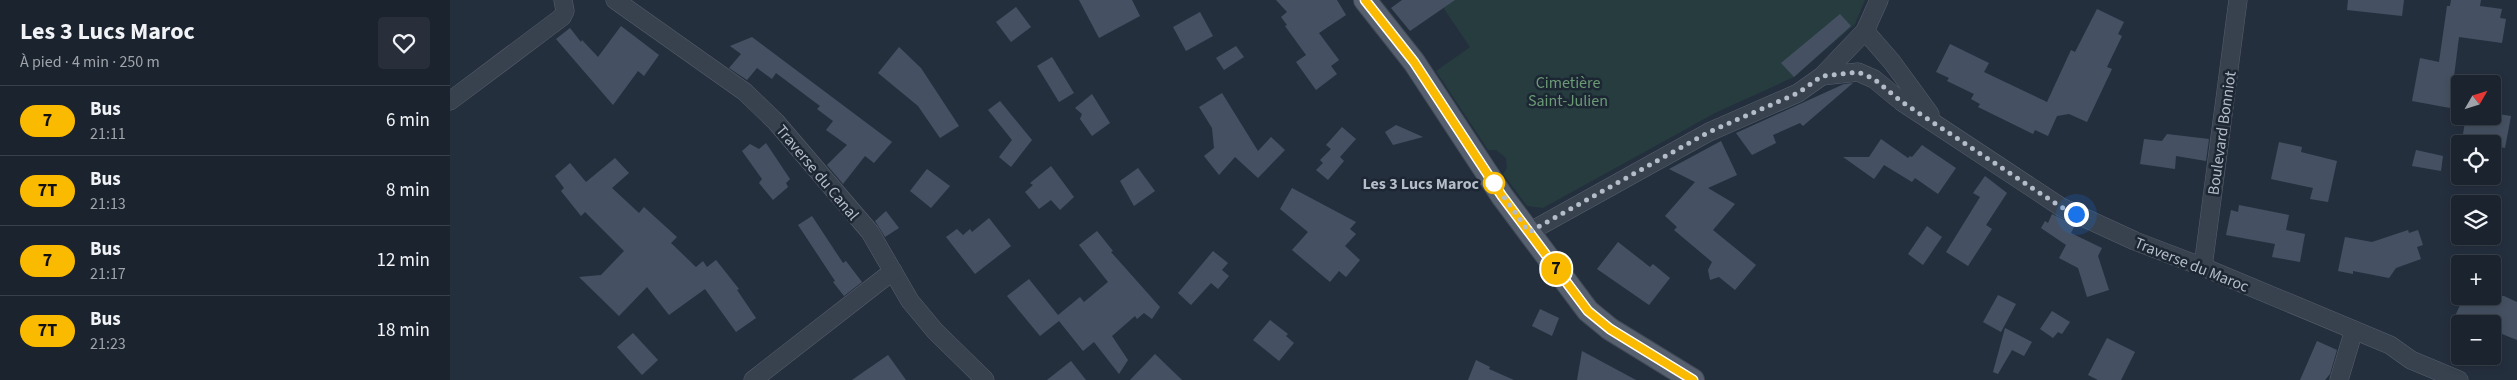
<!DOCTYPE html>
<html lang="fr">
<head>
<meta charset="utf-8">
<style>
	:root { --surface:#1b232e; --page:#282f3a; --text:#f1f3f6; --muted:#a0a4aa; --line:#39404a }
	body { margin:0; font-family:"Source Sans 3",sans-serif; background:var(--page); color:var(--text); height:100vh; display:flex; flex-direction:column; font-size:19px; white-space:nowrap }
	* { box-sizing:border-box; margin:0 }
	p { font-size:16px; color:var(--muted) }
	.icon { flex:none; width:28px; height:28px; fill:none; stroke:currentColor; stroke-width:2; stroke-linecap:round; stroke-linejoin:round }
	.map { position:relative; flex:1; overflow:hidden }
	.panel { display:flex; flex-direction:column; background:var(--surface); width:450px }
	.panel>* { flex:none }
	.badge { padding:0 10px; border-radius:16px; font-size:18px; line-height:32px }
	.needle { width:32px; rotate:51deg }
	.buttons { position:absolute; left:2001px; top:75px; display:grid; gap:10px }
	.buttons a { display:grid; place-items:center; width:50px; height:50px; border-radius:5px; background:var(--surface); box-shadow:0 2px 8px #0003,0 0 0 1px var(--line); font-size:25px }
	.you { position:absolute; width:25px; height:25px; margin:-12px; border:4px solid #fff; border-radius:50%; background:#1a73e8; box-shadow:0 0 0 8px #1a73e833 }
	.map>.badge { position:absolute; translate:-50% -50%; box-shadow:0 0 0 2px #fff }
	.round { display:grid; place-items:center; flex:none; width:52px; height:52px; border-radius:5px; background:var(--page) }
	.head { display:flex; align-items:center; justify-content:space-between; height:85px; padding:0 20px }
	h1 { font-size:24px; font-weight:700; line-height:38px }
	ul { padding:0; list-style:none }
	li { display:flex; align-items:center; gap:15px; height:70px; padding:0 20px; border-top:1px solid var(--line) }
	li div { flex:1 }
	li b { display:block; font-size:19px }
	li em { font-style:normal }
	li .badge { min-width:55px; font-weight:700; text-align:center }
	main { display:flex; flex:1; min-height:0 }
	.map>svg:first-child { display:block }
	.green { fill:#263c3f }
	.building { fill:#455162 }
	.lines { fill:none; stroke-linecap:round; stroke-linejoin:round }
	.minor-casing { stroke:#565f6c; stroke-width:19 }
	.major-casing { stroke:#414a57; stroke-width:24 }
	.minor { stroke:#38414e; stroke-width:18 }
	.major { stroke:#56606e; stroke-width:22 }
	.line-casing { stroke:#fff; stroke-width:11 }
	.line { stroke:#faba00; stroke-width:8 }
	.walk { stroke:#b4bcc9; stroke-width:5; stroke-dasharray:0 9 }
	.stop-dot { fill:#fff; stroke:#faba00; stroke-width:2.5 }
	.labels { text-anchor:middle; stroke-width:5; stroke-linejoin:round; paint-order:stroke }
	.park-label { font-size:16px; fill:#6b9a76; stroke:#1d2633 }
	.street-label { font-size:16px; fill:#b4bcc9; stroke:#1d2633 }
	.stop-label { font-size:16px; font-weight:bold; fill:#b4bcc9; stroke:#1d2633; text-anchor:end }
</style>
</head>
<body>
<main>
<section class="panel">
<div class="head"><div><h1>Les 3 Lucs Maroc</h1><p>À pied · 4 min · 250 m</p></div><a class="round"><svg class="icon" aria-label="heart" viewBox="0 0 24 24"><path d="M12 20l-8-8c-3-5 5-10 8-4 3-6 11-1 8 4z"/></svg></a></div>
<ul>
<li><span class="badge" style="background:#faba00;color:#111">7</span><div><b>Bus</b><p>21:11</p></div><em>6 min</em></li>
<li><span class="badge" style="background:#faba00;color:#111">7T</span><div><b>Bus</b><p>21:13</p></div><em>8 min</em></li>
<li><span class="badge" style="background:#faba00;color:#111">7</span><div><b>Bus</b><p>21:17</p></div><em>12 min</em></li>
<li><span class="badge" style="background:#faba00;color:#111">7T</span><div><b>Bus</b><p>21:23</p></div><em>18 min</em></li>
</ul>
</section>
<div class="map">
<svg width="2067" height="380" viewBox="0 0 2067 380">
	<rect width="100%" height="100%" fill="#242f3e"/>
	<path class="green" d="M988,0h427l-10,24 -61,53 -79,36 -172,95 -16,-2 -24,-32 4,-6 -1,-10 -10,-8h-8l-52,-79 34,-24z"/>
	<g class="building">
		<path d="M629,0h53l8,16 -41,22z"/>
		<path d="M826,0h61l9,15 -27,18 20,27 -8,6 6,8 -21,16 -20,-28 10,-7 -21,-29 2,-1 -6,-8 6,-5z"/>
		<path d="M952,0h53l-45,31 -19,-23z"/>
		<path d="M1898,0h56l-2,16 -55,-6z"/>
		<path d="M2001,0h30l-1,6 22,3 -2,9 6,1 -4,24 -43,-6 -9,71 -38,-7 8,-43 19,4 8,-56h3z"/>
		<path d="M566,7l15,20 -20,15 -15,-20z"/>
		<path d="M1647,9l27,13 -6,12 4,2 -15,31 5,2 -25,53 -18,-8 -12,2 -9,20 -13,-6 -2,4 -55,-27 2,-3 -9,-5 3,-5 -27,-13 2,-3 -13,-6 14,-28 39,19 -5,9 63,30 24,-52 4,2z"/>
		<path d="M750,12l13,24 -27,15 -13,-24z"/>
		<path d="M1390,14l11,12 -57,51 -13,-14z"/>
		<path d="M171,26l38,29 -15,21 -6,-5 -25,34 -57,-66 14,-11 11,14 1,-2 16,17z"/>
		<path d="M302,37l140,105 -18,21 -9,-7 -22,28 -16,-19 20,-20 -21,-15 7,-9 -16,-12 3,-3 -44,-33 -4,6 -15,-11 -10,12 -18,-12 12,-14 -11,-8z"/>
		<path d="M786,46l8,11 -20,13 -8,-12z"/>
		<path d="M449,47l22,21 38,58 -19,12 -22,-32 -40,-33z"/>
		<path d="M602,57l22,36 -15,9 -22,-36z"/>
		<path d="M1403,83l-50,43 -3,-3 -27,12 3,8 -24,12 -16,-22 108,-49z"/>
		<path d="M772,93l36,58 13,-14 14,13 -27,28 -23,-21 -16,18 -15,-19 10,-8 -2,-20 -13,-21z"/>
		<path d="M642,94l18,29 -18,13 -12,-17 2,-5 -7,-6z"/>
		<path d="M550,101l32,39 -21,27 -12,-10 13,-17 -24,-30z"/>
		<path d="M2042,113l19,3 -6,32 -43,-8 4,-24h26z"/>
		<path d="M946,125l27,12 -30,8 -8,-13z"/>
		<path d="M892,127l14,12 -16,18 4,4 -16,19 -12,-10 7,-7 -3,-3 11,-11 -5,-4z"/>
		<path d="M1717,134l42,5 -3,22 -30,-5 -1,13 -35,-5 4,-25 18,2z"/>
		<path d="M1431,139l27,19 2,-2 2,1 10,-12 34,23 -18,26 -23,-16 -3,4 -28,-17 -10,14 -31,-22h26z"/>
		<path d="M1271,141l16,34 -29,13 27,16 -22,26 43,35 -21,25 -16,-13 -9,3 -2,-10 4,-8 -38,-32 3,-3 -12,-11 30,-34 -26,-13z"/>
		<path d="M1829,142l23,5 -1,5 36,9 -9,41 -18,-3 3,-11 -42,-9z"/>
		<path d="M316,143l24,36 -4,4 2,4 -15,13 -14,-17 3,-4 -20,-28 8,-7 9,5z"/>
		<path d="M1966,150l27,6 -2,15 -29,-5z"/>
		<path d="M165,158l14,15 -17,15 27,25 5,-6 33,30 -6,6 25,24 7,-6 4,6 9,-7 23,29 -2,1 19,28 -20,14 -31,-43 -36,26 -22,-28 -28,29 -40,-39 22,-2 23,-24 -39,-39 -4,4 -20,-25 3,-3 -9,-12 15,-13 16,19z"/>
		<path d="M601,166l23,31 -14,13 -9,-10 -12,9 -14,-17 8,-7 -3,-2z"/>
		<path d="M688,168l17,23 -21,15 -14,-25z"/>
		<path d="M477,169l23,17 -19,22 -21,-17z"/>
		<path d="M1535,176l22,17 -21,32 6,4 -24,37 -22,-14 34,-55 -7,-4z"/>
		<path d="M842,188l64,34 -6,7 6,5 -11,12 15,14 -14,17 -7,-6 -9,11 -38,-32 16,-18 -28,-23z"/>
		<path d="M1789,205l50,10 -3,15 19,4 -5,28 -28,-5 3,-13 -49,-9 5,-25 7,2z"/>
		<path d="M436,211l13,17 -14,9 -10,-16z"/>
		<path d="M1602,214l23,11 -4,8 31,15 -4,8 11,34 -22,7 -9,-29 -19,-10 7,-13 -25,-17 4,-7 3,2z"/>
		<path d="M362,216l31,47 3,-2 16,21 -18,14 -11,-14 2,-1 -37,-56z"/>
		<path d="M539,218l22,28 -36,28 -29,-37 11,-8 6,6 7,-6 2,3z"/>
		<path d="M1477,226l15,11 -19,28 -15,-11z"/>
		<path d="M1958,230l1,3 9,-3 5,15 -6,2 4,12 -25,9 -7,10 -36,-7v3l-15,-3 7,-34 27,5z"/>
		<path d="M647,231l16,20 -2,1 49,55 -8,12 -8,-6 -7,6 -2,-3 -23,20 16,24 -9,14 -25,-32 -11,9 -24,-30 -19,15 -33,-40 22,-17 29,36 22,-18 4,5 24,-20 -29,-37z"/>
		<path d="M1168,242l32,25 3,-3 17,14 -21,27 -52,-36z"/>
		<path d="M763,251l15,12 -6,7 7,6 -11,13 -7,-6 -20,22 -13,-12z"/>
		<path d="M1548,295l18,9 -15,28 -18,-10z"/>
		<path d="M2014,296h40l13,6v38l-25,-10v-6h-14l-22,-10z"/>
		<path d="M1090,309l19,9 -7,18 -20,-10z"/>
		<path d="M1602,311l18,11 -8,12 -4,-2 -5,6 -13,-9z"/>
		<path d="M820,320l18,14 -2,2 8,7 -15,18 -26,-21z"/>
		<path d="M1555,328l27,14 -8,14 -12,-6 -14,24 -5,-2z"/>
		<path d="M183,333l25,27 -16,15 -25,-28z"/>
		<path d="M1657,338l28,14 -14,28h-23l-10,-5z"/>
		<path d="M1867,341l20,9 -7,24 -5,6h-25z"/>
		<path d="M1132,351l54,29h-59z"/>
		<path d="M705,354l27,26h-52z"/>
		<path d="M438,355l18,25h-54z"/>
		<path d="M1026,360l14,7 -1,2 25,11h-46z"/>
		<path d="M621,361l15,19h-39z"/>
	</g>
	<g class="lines">
		<g class="minor-casing">
			<g id="minor">
				<path d="M165,0l130,92 31,30 94,110 40,69 25,30 50,49"/>
				<path d="M1415,31l27,31 38,52"/>
				<path d="M1372,76l36,-4 16,7 28,23 159,105 74,34 68,26 187,78 21,15 48,20"/>
				<path d="M0,101l112,-84 3,-6 -2,-11"/>
				<path d="M1079,232l180,-100 89,-39 24,-17 43,-45 14,-31"/>
				<path d="M1753,267l35,-267"/>
				<path d="M303,380l140,-109"/>
				<path d="M1889,380l15,-50"/>
			</g>
		</g>
		<g class="major-casing">
			<path id="major" d="M915,0l49,62 88,134 86,115 22,18 83,51"/>
		</g>
		<use href="#minor" class="minor"/>
		<use href="#major" class="major"/>
	</g>
	<g class="lines">
		<g class="line-casing">
			<path id="line" d="M915,0l49,62 88,134 86,115 22,18 83,51"/>
		</g>
		<use href="#line" class="line"/>
		<path class="walk" d="M1044,183l35,49 180,-100 89,-39 24,-17 36,-4 16,7 28,23 159,105 15,7"/>
	</g>
	<circle class="stop-dot" cx="1044" cy="183" r="10"/>
	<g class="labels">
		<g class="park-label">
			<text x="1118" y="88">Cimetière<tspan x="1118" dy="18">Saint-Julien</tspan></text>
		</g>
		<g class="street-label">
			<text transform="translate(1771 133) rotate(-82)" y="6">Boulevard Bonniot</text>
			<text transform="translate(368 172) rotate(50)" y="6">Traverse du Canal</text>
			<text transform="translate(1742 264) rotate(22)" y="6">Traverse du Maroc</text>
		</g>
		<g class="stop-label">
			<text x="1029" y="189">Les 3 Lucs Maroc</text>
		</g>
	</g>
</svg>
<div class="buttons">
<a><svg class="needle" viewBox="-14 -14 28 28"><path d="M0-13l5 13h-10z" fill="#e53935"/><path d="M0 13l5-13h-10z" fill="#a0a4aa"/></svg></a>
<a><svg class="icon" aria-label="locate" viewBox="0 0 24 24"><circle cx="12" cy="12" r="6"/><path d="M12 2v4M12 18v4M2 12h4M18 12h4"/></svg></a>
<a><svg class="icon" aria-label="layers" viewBox="0 0 24 24"><path d="M12 4l9 5-9 5-9-5zM3 14l9 5 9-5"/></svg></a>
<a>+</a>
<a>−</a>
</div>
<div class="you" style="left:1626px;top:214px"></div>
<b class="badge" style="left:1106px;top:269px;background:#faba00;color:#111">7</b>
</div>
</main>
</body>
</html>
